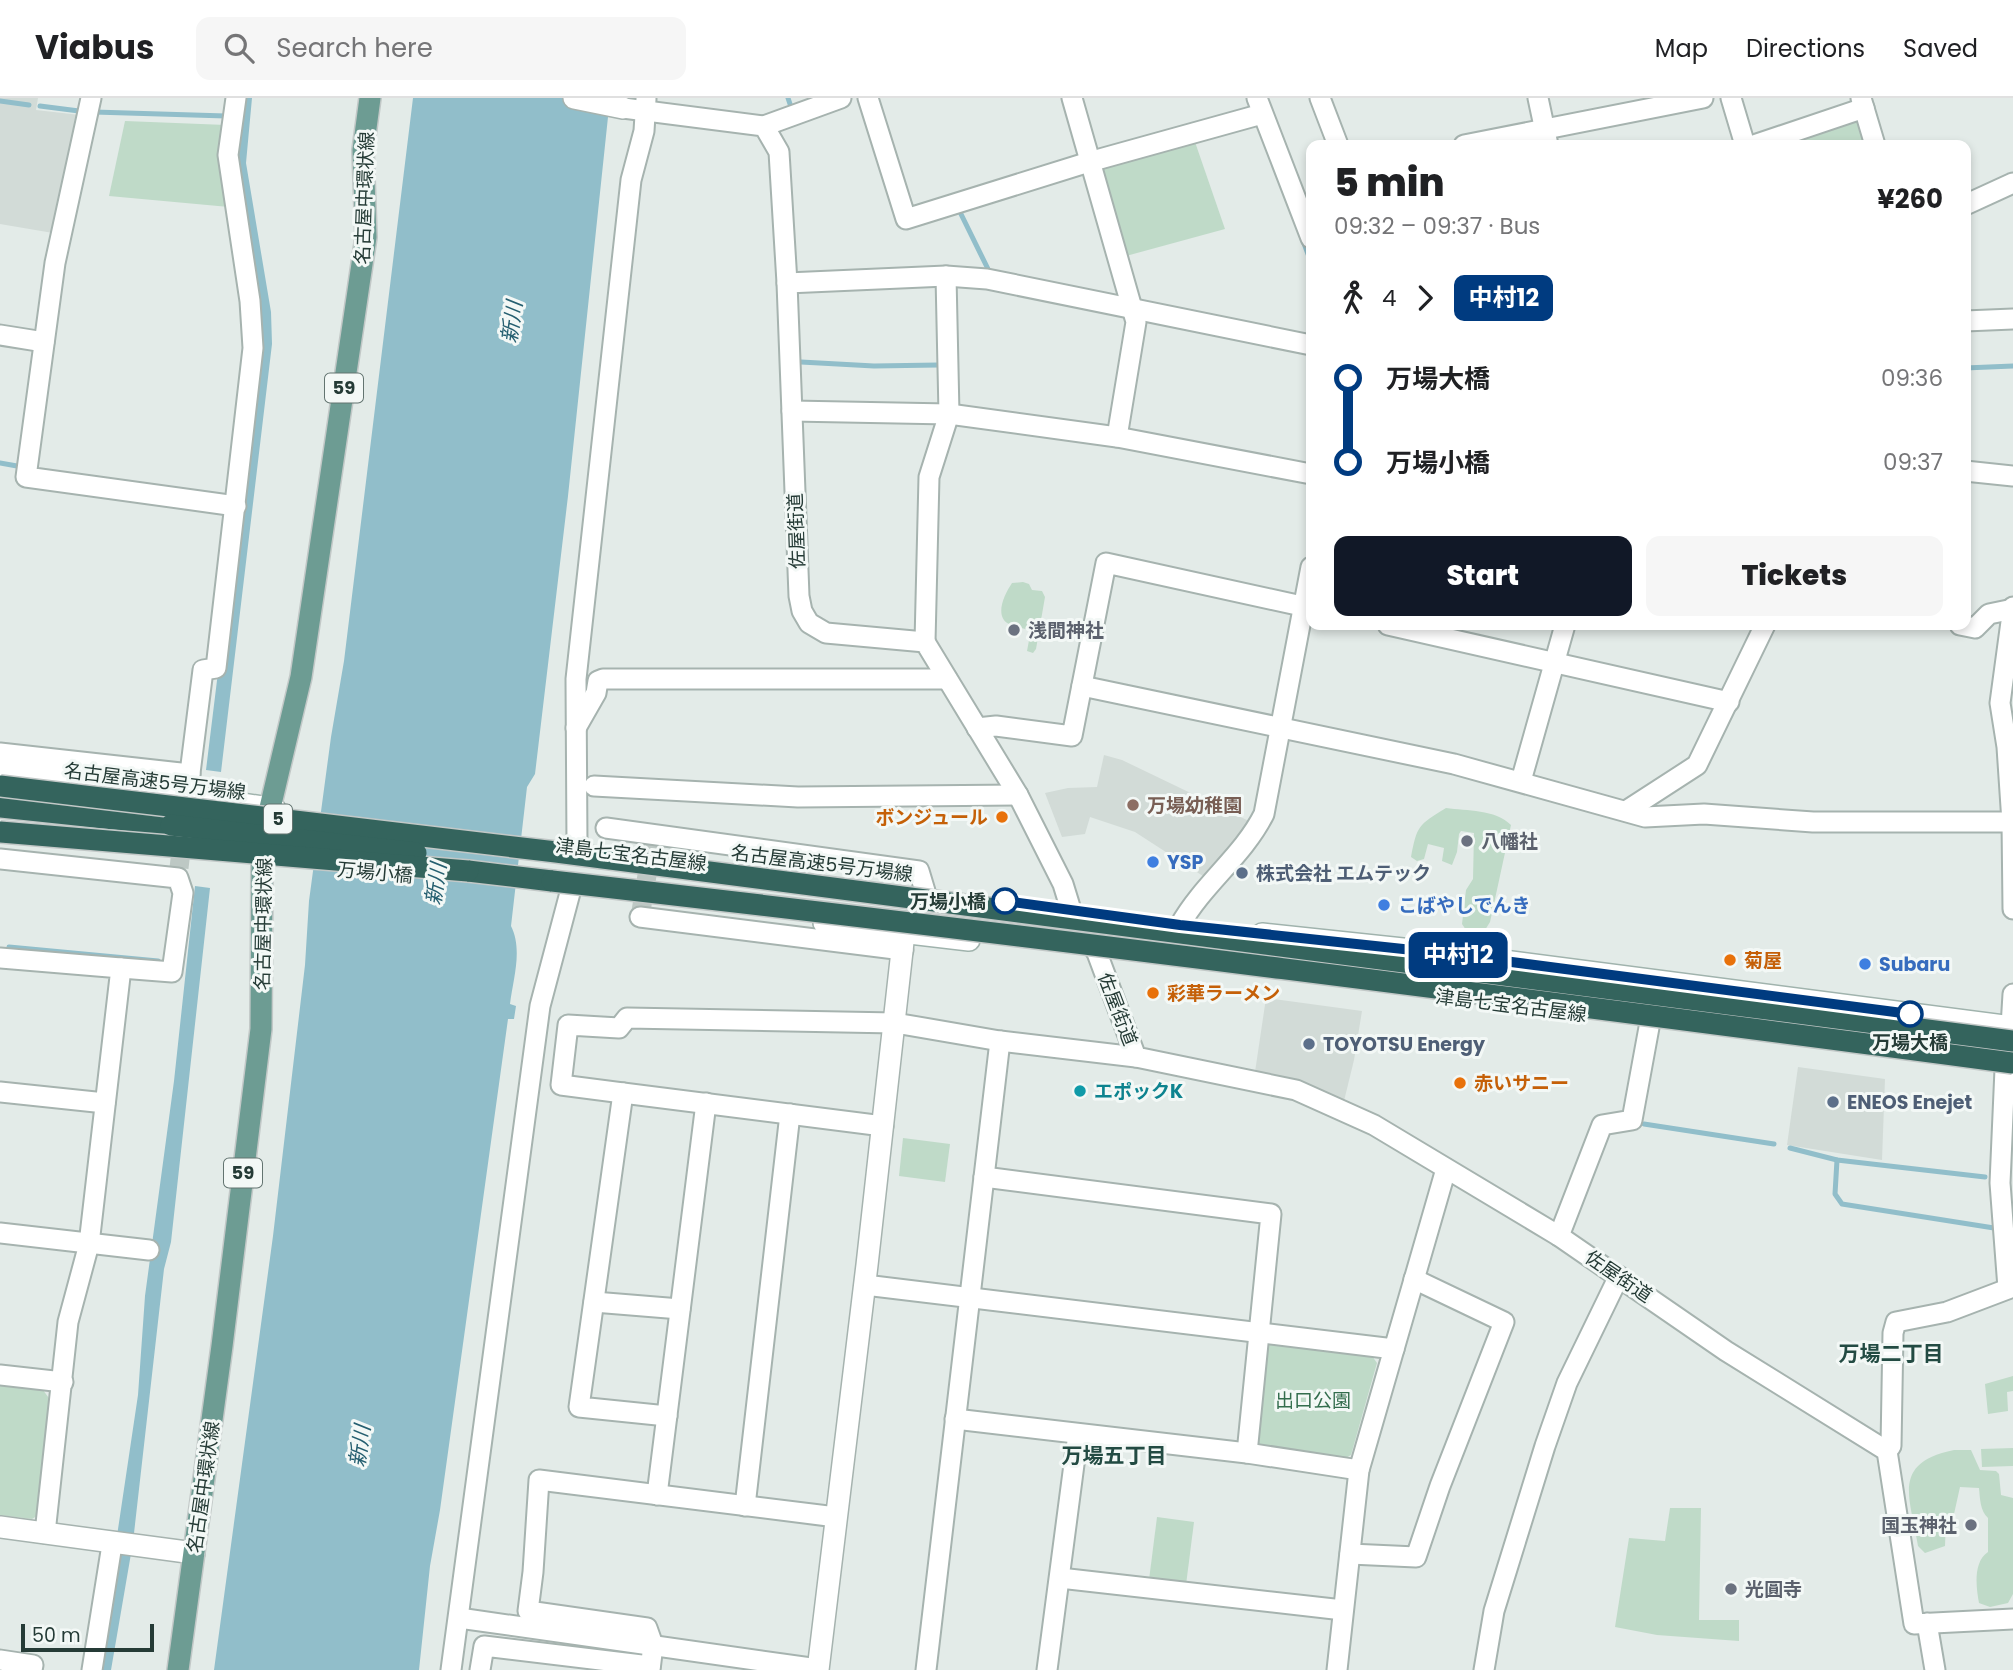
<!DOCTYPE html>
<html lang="en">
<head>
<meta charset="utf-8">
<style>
	:root { --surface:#fff; --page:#f6f6f6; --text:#202124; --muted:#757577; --line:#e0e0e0; --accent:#111827 }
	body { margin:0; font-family:Poppins,"Noto Sans JP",sans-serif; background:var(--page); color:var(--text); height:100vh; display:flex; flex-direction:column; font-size:26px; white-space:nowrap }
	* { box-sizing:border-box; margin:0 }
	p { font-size:23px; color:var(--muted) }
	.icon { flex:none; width:38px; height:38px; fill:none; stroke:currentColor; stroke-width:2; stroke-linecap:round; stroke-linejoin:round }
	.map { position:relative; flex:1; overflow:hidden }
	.side { position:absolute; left:1306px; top:42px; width:665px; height:490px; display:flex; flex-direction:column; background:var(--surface); border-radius:14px; box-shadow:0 4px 10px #0003 }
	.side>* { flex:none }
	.badge { padding:0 14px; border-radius:10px; font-size:24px; line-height:46px }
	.scale { position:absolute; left:21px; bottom:18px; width:133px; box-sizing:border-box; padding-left:7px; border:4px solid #253b36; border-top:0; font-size:19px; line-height:24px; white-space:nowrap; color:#253b36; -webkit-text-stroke:5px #f3f8f6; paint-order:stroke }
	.map>.badge { position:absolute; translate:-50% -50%; box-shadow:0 0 0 4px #fff }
	.legs { display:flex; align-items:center; gap:10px; height:77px; padding:0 28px; font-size:23px }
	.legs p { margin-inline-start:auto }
	.headline { display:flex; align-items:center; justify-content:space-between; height:119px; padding:0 28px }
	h1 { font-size:38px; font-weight:800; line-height:52px }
	.button { display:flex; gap:14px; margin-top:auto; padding:14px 28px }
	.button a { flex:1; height:80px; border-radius:14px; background:var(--accent); color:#fff; font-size:28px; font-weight:800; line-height:80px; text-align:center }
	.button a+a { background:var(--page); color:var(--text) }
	ul { padding:0 28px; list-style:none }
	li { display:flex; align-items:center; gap:24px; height:84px; font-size:26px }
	li i { display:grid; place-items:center; width:10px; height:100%; margin:0 9px; background:currentColor }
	li i::after { content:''; width:18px; height:18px; margin:-9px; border:5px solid; border-radius:50%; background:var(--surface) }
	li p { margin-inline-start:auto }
	li:first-child i { background:linear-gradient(#0000 50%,currentColor 0) }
	li:last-child i { background:linear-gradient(currentColor 50%,#0000 0) }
	header { display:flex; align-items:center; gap:42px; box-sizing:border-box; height:98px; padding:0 35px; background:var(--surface); border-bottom:2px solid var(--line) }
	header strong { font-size:33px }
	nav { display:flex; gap:38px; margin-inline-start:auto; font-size:24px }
	.search { width:490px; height:63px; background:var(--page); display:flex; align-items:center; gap:18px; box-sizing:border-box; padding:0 24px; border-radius:14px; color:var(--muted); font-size:26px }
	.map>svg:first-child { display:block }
	.built { fill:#d2dbd7 }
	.green { fill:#bfdac8 }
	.water { fill:#91beca }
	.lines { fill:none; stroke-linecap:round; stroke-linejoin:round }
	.stream { stroke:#91beca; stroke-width:5 }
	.minor-tunnel { stroke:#bdc8c4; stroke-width:19; stroke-dasharray:19 10; stroke-linecap:butt }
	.minor-casing { stroke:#a6b3af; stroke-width:23 }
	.tertiary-casing { stroke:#a6b3af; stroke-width:24 }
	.secondary-casing { stroke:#a0b3ad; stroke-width:24 }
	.primary-casing { stroke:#c2c8c7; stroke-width:24 }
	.motorway-casing { stroke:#c2c8c7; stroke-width:24 }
	.minor { stroke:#fff; stroke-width:19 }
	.tertiary { stroke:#fff; stroke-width:21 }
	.secondary { stroke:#fff; stroke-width:21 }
	.primary { stroke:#6d9c93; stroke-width:21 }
	.motorway { stroke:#34645d; stroke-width:21 }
	.motorway-bridge-casing { stroke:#c2c8c7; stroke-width:24; stroke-linecap:butt }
	.motorway-bridge { stroke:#34645d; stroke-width:21 }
	.line-1-casing { stroke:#fff; stroke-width:16 }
	.line-1 { stroke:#003b80; stroke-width:10 }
	.worship-dot { fill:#6b7280; stroke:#f3f8f6; stroke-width:2.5 }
	.education-dot { fill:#8d6e63; stroke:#f3f8f6; stroke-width:2.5 }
	.food-dot { fill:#e8710a; stroke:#f3f8f6; stroke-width:2.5 }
	.shop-dot { fill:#3f7fe0; stroke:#f3f8f6; stroke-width:2.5 }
	.service-dot { fill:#5c6f8a; stroke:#f3f8f6; stroke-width:2.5 }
	.stop-1-dot { fill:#fff; stroke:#003b80; stroke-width:3.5 }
	.culture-dot { fill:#0f9aa8; stroke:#f3f8f6; stroke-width:2.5 }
	.labels { text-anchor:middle; stroke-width:6; stroke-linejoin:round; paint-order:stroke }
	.shield { fill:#f3f8f6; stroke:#637470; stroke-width:2 }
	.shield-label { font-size:18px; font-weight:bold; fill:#253b36 }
	.street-label { font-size:19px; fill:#253b36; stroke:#f3f8f6 }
	.worship-label { font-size:19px; font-weight:bold; fill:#5b616d; stroke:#f3f8f6; text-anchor:start }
	.education-label { font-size:19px; font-weight:bold; fill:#785e54; stroke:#f3f8f6; text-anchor:start }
	.food-label { font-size:19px; font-weight:bold; fill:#c56008; stroke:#f3f8f6; text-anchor:start }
	.shop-label { font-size:19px; font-weight:bold; fill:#366cbe; stroke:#f3f8f6; text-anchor:start }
	.service-label { font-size:19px; font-weight:bold; fill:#4e5e75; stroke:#f3f8f6; text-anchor:start }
	.stop-label { font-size:19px; font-weight:bold; fill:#253b36; stroke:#f3f8f6; text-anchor:end }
	.culture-label { font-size:19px; font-weight:bold; fill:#0d838f; stroke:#f3f8f6; text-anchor:start }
	.park-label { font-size:19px; fill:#336d4d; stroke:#f3f8f6 }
	.water-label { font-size:21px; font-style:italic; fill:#255f70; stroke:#f3f8f6 }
	.neighbourhood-label { font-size:21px; font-weight:bold; fill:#234b43; stroke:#f3f8f6 }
</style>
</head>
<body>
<header>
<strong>Viabus</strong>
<div class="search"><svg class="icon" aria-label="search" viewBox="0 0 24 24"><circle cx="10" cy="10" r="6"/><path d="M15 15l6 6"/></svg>Search here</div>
<nav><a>Map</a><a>Directions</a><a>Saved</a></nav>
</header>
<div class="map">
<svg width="2013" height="1572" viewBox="0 0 2013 1572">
	<rect width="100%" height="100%" fill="#e3ebe8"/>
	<g class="built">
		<path d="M0,0h38l-2,12 44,5 -27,118 -53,-9z"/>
		<path d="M1104,657l18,5 131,63 -47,55 -71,-46 -45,-15 -5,17 -23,3 -17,-44 23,-5 29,-1z"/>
		<path d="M1266,900l96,13 -8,49 -10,41 -89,-29z"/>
		<path d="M1798,969l87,12 -3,81 -95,-15z"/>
	</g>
	<g class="green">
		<path d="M1855,20l6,3 8,24h-78l-2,-4z"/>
		<path d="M125,23l101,4 3,82 -120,-11z"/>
		<path d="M1195,44l30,87 -99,27 -23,-86 3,-4z"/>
		<path d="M1023,484l6,2 3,6 10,1 3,6 -9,52 -3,4 -6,-2 3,-16 -1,-5c-6,-2 -12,-3 -18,-5 -18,-7 -7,-30 1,-42z"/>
		<path d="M1446,710c21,3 49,1 65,17l-21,97 -5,8h-19l-4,-6 4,-34 7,-11 1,-46 -13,-2 -2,3 -2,18 -5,13 -10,-4 2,-13 -16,-4 -4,15 -7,2 -6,-4c6,-31 7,-32 35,-49z"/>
		<path d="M903,1040l47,6 -5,38 -46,-6z"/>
		<path d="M1271,1244l101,14 5,7 -26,92 -7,4 -83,-9 -7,-10 12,-92z"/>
		<path d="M2013,1278v15l-6,1 1,19 -20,3 -3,-30z"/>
		<path d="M0,1286l43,6 8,11 -11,113 -8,5 -32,-4z"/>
		<path d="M2013,1350v18l-31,1 -1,-18z"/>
		<path d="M1954,1352h17l9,20 16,1 3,3 2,21 12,3v96l-5,9 -18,4 -11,-4c-3,-16 -6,-41 9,-51v-34c-8,-7 -8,-20 -9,-30l-19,-1 -6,27 -6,1 -2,4 -1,27 -20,7 -7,-7c-8,-49 -27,-83 36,-96z"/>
		<path d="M1670,1410h31l-2,112h40v21l-82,-6 -42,-8 14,-89 36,3z"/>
		<path d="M1157,1419l37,5 -8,63 -37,-5z"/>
	</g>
	<g class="water">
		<path d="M239,0h13l-6,65 25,149 1,32 -51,428 -15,-2 50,-407 -20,-168z"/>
		<path d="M413,0h197l-42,398 -33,278 -8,13 -16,139c12,24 2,53 -1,78l6,2 -2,13h-6l-68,491 -10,56 -11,104h-205l59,-434 32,-271 4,-64 22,-164 13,-76z"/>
		<path d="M195,788l15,2 -39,354 -7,27 -31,273 -22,128h-14l41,-275 7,-99 29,-215z"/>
	</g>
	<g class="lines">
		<g class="stream">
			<path d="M788,0l2,6"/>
			<path d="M0,3l29,4"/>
			<path d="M40,8l39,5"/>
			<path d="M94,14l132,4"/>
			<path d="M959,112l29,59"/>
			<path d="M1302,140l9,24"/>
			<path d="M801,264l73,4 64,-1"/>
			<path d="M1965,270l48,-2"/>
			<path d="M0,365l17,3"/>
			<path d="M9,849l149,14"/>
			<path d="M1644,1026l130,20"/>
			<path d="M1790,1050l47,12 148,17"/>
			<path d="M1837,1062l-2,34 7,10 152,24"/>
		</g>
		<g class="minor-tunnel">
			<path d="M179,770l4,-34"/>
			<path d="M640,819l14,-83"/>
		</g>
		<g class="minor-casing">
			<g id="minor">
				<path d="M91,0l-36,165 -29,214 210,29"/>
				<path d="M868,0l38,121 183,-57 173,-48"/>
				<path d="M1072,0l64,224 -19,115"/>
				<path d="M1257,0l54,140"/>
				<path d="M1320,0l18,47"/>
				<path d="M1538,0l10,47"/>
				<path d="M1731,0l14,47"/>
				<path d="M1861,0l14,47"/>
				<path d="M623,10l141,18 15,26 8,131 12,313 3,15 7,12 17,10 99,9 93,153 45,89 8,26 26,43 39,104 160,33 78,35 185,111 167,115 161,100 27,173 99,-5"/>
				<path d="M764,28l77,-28"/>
				<path d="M1464,47l239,-47"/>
				<path d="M1754,47l110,-37"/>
				<path d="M1965,107l48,-22"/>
				<path d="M787,185l159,-7 41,3 324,66"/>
				<path d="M1965,223l48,-2"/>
				<path d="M0,237l44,7"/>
				<path d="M792,313l157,3 168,23 194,37"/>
				<path d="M1965,373l48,5"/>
				<path d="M2013,509l-13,96 7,44 5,75 1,87"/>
				<path d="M1388,527l341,77"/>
				<path d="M1960,527l15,3 14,-14 24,-5"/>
				<path d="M925,544l4,-165 20,-63 -3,-138"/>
				<path d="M1082,588l372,78 191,53 59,-3 109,8h199"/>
				<path d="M576,630l20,-35 2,-12 5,-2h344"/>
				<path d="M977,630l19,-2 76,10 34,-173 205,45"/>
				<path d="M0,655l190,21"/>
				<path d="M189,683l14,-111 13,-2 37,-320 -3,-47 -22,-146 8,-57"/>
				<path d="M1521,683l44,-156"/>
				<path d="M594,688l204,11 220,-2"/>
				<path d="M1626,713l71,-46 68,-140"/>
				<path d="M606,730l313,43 6,20"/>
				<path d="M577,748l-1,-167 55,-499 13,-49 2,-32"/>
				<path d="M0,761l178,19 5,15 -11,79 -51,-4"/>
				<path d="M640,819l263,33"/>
				<path d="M1180,827c23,-41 63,-69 84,-111l47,-247"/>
				<path d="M0,860l121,10 -32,276 -21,78 -23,211"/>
				<path d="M2011,929l2,-33"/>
				<path d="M2005,971l-5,114 8,105"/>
				<path d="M0,994l105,11"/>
				<path d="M623,995l-62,-8 7,-60 51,3 8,-10 268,5 105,18 136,16"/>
				<path d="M984,1079l287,37 -24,239"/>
				<path d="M0,1135l149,17"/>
				<path d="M1559,1138l43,-111 30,-5 18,-98"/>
				<path d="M865,1187l529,64 -35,121 -22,200"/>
				<path d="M594,1204l86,7"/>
				<path d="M1394,1251l52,-180"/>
				<path d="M0,1277l63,7"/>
				<path d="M667,1318l-88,-9 44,-314 260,33"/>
				<path d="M955,1321l292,34 112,17"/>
				<path d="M1887,1353l4,-5 2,-113 3,-11 51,-10 66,-25"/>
				<path d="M657,1397l49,-392"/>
				<path d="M745,1408l45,-392"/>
				<path d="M1350,1456l66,3 24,-71 64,-164 -90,-43"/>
				<path d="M1060,1480l283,32"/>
				<path d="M459,1520l359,51"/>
				<path d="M1927,1525l8,47"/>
				<path d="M0,1562l33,5 -1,5"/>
				<path d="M92,1572l19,-119v-9"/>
				<path d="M451,1572l89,-664 31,-117"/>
				<path d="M480,1572l4,-24 166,20"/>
				<path d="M650,1572l3,-25 -6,-17 -119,-17 5,-39 6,-92 297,37"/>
				<path d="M926,1572l74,-629"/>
				<path d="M1047,1572l31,-236"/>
				<path d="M1484,1572l10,-59 51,-165 22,-63 52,-107"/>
			</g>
		</g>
		<g class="tertiary-casing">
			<g id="tertiary">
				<path d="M574,0l49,10"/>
				<path d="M0,1429l194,26"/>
				<path d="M818,1572l49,-405 37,-332"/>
			</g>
		</g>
		<g class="secondary-casing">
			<g id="secondary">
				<path d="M0,672l114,14 161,25"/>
				<path d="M824,825l145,17"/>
				<path d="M1262,836l188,20 563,73"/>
			</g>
		</g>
		<g class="primary-casing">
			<path id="primary" d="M178,1572l44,-324 39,-317 1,-166 8,-55 31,-131 65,-440 -3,-87 7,-52"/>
		</g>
		<g class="motorway-casing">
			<g id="motorway">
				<path d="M0,709l171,18"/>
				<path d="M468,773l84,10"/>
			</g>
		</g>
		<use href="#minor" class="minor"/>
		<use href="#tertiary" class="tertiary"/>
		<use href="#secondary" class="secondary"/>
		<use href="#primary" class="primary"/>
		<use href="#motorway" class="motorway"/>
		<g class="motorway-bridge-casing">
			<g id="motorway-bridge">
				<path d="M0,688l556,66 1457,189"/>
				<path d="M171,727l245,28"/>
				<path d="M0,734l468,39"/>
				<path d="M552,783c487,55 974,118 1461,182"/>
			</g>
		</g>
		<use href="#motorway-bridge" class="motorway-bridge"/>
	</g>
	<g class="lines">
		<g class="line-1-casing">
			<path id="line-1" d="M1005,803l175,24 270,29 460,60"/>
		</g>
		<use href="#line-1" class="line-1"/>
	</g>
	<g class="worship-dot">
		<circle cx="1014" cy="532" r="7"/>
		<circle cx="1467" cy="743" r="7"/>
		<circle cx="1971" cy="1427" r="7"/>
		<circle cx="1731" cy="1491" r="7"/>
	</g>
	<circle class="education-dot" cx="1133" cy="707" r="7"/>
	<g class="food-dot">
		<circle cx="1002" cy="719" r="7"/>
		<circle cx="1730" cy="862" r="7"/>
		<circle cx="1153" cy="895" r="7"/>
		<circle cx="1460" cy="985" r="7"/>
	</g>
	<g class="shop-dot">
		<circle cx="1153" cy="764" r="7"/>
		<circle cx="1384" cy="807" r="7"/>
		<circle cx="1865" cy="866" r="7"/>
	</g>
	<g class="service-dot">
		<circle cx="1242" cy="775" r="7"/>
		<circle cx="1309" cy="946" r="7"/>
		<circle cx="1833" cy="1004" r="7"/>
	</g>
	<g class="stop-1-dot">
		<circle cx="1005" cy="803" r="12"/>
		<circle cx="1910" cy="916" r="12"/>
	</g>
	<circle class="culture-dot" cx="1080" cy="993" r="7"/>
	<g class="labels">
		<g class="shield">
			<rect x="325" y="275.5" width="38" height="29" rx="5"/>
			<rect x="264" y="706.5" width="28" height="29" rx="5"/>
			<rect x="224" y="1060.5" width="38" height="29" rx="5"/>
		</g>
		<g class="shield-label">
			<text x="344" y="296">59</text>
			<text x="278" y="727">5</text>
			<text x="243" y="1081">59</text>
		</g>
		<g class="street-label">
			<text transform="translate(364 100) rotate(-88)" y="7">名古屋中環状線</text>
			<text transform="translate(796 433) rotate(-92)" y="7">佐屋街道</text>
			<text transform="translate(155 683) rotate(7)" y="7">名古屋高速5号万場線</text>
			<text transform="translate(631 756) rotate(7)" y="7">津島七宝名古屋線</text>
			<text transform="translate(822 765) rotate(7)" y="7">名古屋高速5号万場線</text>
			<text transform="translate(375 774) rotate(5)" y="7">万場小橋</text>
			<text transform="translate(263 826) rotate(-89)" y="7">名古屋中環状線</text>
			<text transform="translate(1511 907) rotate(7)" y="7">津島七宝名古屋線</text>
			<text transform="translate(1118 911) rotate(69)" y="7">佐屋街道</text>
			<text transform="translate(1619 1178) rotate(34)" y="7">佐屋街道</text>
			<text transform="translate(203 1389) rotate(-82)" y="7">名古屋中環状線</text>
		</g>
		<g class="worship-label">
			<text x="1028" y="539">浅間神社</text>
			<text x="1481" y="750">八幡社</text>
			<text x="1957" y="1434" text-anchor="end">国玉神社</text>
			<text x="1745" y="1498">光圓寺</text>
		</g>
		<g class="education-label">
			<text x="1147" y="714">万場幼稚園</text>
		</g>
		<g class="food-label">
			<text x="988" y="726" text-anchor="end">ボンジュール</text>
			<text x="1744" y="869">菊屋</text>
			<text x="1167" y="902">彩華ラーメン</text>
			<text x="1474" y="992">赤いサニー</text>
		</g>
		<g class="shop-label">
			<text x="1167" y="771">YSP</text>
			<text x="1398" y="814">こばやしでんき</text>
			<text x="1879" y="873">Subaru</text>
		</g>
		<g class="service-label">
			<text x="1256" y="782">株式会社 エムテック</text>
			<text x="1323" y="953">TOYOTSU Energy</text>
			<text x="1847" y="1011">ENEOS Enejet</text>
		</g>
		<g class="stop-label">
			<text x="986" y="810">万場小橋</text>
			<text x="1910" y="951" text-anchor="middle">万場大橋</text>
		</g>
		<g class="culture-label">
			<text x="1094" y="1000">エポックK</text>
		</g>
		<g class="park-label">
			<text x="1313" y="1309">出口公園</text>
		</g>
		<g class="water-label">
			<text transform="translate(512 224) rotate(-82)" y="7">新川</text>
			<text transform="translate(436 786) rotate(-82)" y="7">新川</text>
			<text transform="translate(360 1348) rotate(-82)" y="7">新川</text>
		</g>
		<g class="neighbourhood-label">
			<text x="1891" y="1263">万場二丁目</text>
			<text x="1114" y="1365">万場五丁目</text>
		</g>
	</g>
</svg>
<div class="scale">50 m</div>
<b class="badge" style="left:1458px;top:857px;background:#003b80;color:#fff">中村12</b>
<section class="side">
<div class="headline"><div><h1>5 min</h1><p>09:32 – 09:37 · Bus</p></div><b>¥260</b></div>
<div class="legs"><svg class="icon" aria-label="walk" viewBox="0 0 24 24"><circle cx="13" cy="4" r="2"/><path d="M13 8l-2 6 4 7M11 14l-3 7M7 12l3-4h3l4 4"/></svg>4<svg class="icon" aria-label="forward" viewBox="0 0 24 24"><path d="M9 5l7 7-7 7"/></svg><b class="badge" style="background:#003b80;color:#fff">中村12</b></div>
<ul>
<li><i style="color:#003b80"></i><b>万場大橋</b><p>09:36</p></li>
<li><i style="color:#003b80"></i><b>万場小橋</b><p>09:37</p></li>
</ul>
<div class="button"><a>Start</a><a>Tickets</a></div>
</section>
</div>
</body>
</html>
